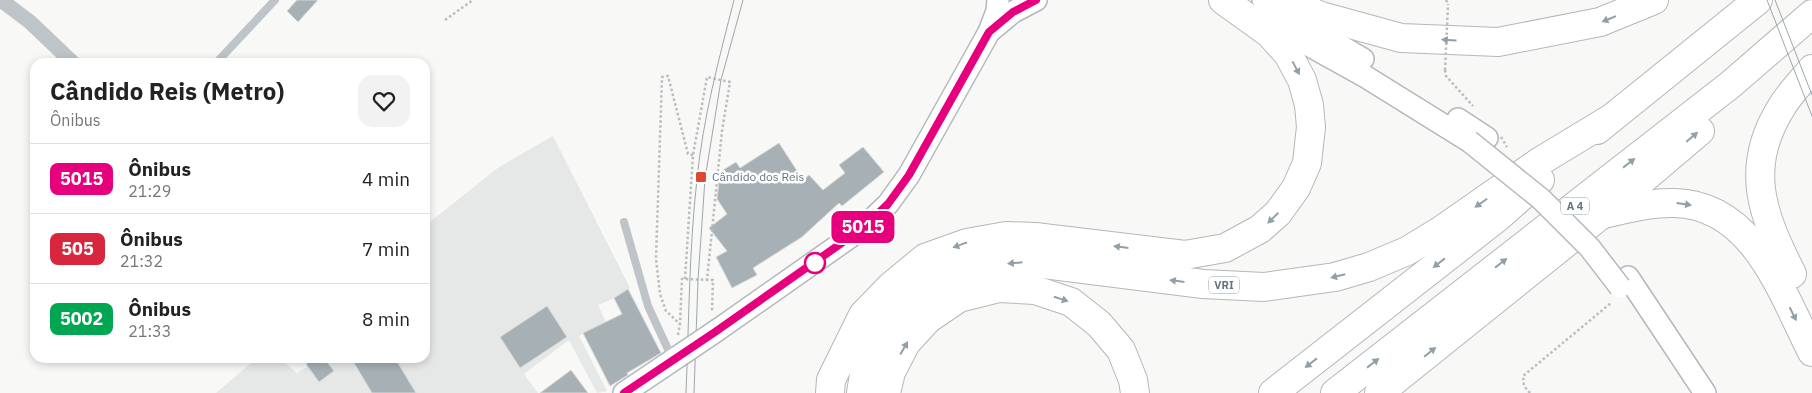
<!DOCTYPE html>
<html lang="pt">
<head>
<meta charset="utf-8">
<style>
	:root { --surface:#fff; --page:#f2f2f2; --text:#222; --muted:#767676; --line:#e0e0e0 }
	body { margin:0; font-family:"IBM Plex Sans",sans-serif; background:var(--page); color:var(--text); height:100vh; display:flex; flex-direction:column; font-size:19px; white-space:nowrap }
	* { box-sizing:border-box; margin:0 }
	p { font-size:16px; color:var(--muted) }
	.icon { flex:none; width:28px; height:28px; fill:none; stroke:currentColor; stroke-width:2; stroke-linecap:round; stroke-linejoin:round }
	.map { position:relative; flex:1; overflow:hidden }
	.details { position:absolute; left:30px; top:58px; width:400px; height:305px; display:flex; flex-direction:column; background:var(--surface); border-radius:15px; box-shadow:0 2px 8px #0003 }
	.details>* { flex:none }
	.badge { padding:0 10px; border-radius:8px; font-size:18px; line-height:32px }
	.map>.badge { position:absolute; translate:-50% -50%; box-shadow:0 0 0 2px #fff }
	.round { display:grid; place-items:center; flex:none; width:52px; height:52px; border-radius:15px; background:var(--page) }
	.overview { display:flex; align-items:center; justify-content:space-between; height:85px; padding:0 20px }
	h1 { font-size:24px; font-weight:800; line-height:38px }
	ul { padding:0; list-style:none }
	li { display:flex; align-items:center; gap:15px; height:70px; padding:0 20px; border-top:1px solid var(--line) }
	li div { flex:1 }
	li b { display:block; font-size:19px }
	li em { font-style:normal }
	li .badge { min-width:55px; font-weight:700; text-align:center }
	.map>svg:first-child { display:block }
	.built { fill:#e6e8e7 }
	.building { fill:#a6b0b5; stroke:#dadad8 }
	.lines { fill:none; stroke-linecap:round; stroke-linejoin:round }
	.secondary-casing { stroke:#b2b8bc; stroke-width:24 }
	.highway-casing { stroke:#b3b8bb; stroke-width:30 }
	.path { stroke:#babdc0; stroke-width:2.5; stroke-dasharray:2.5 2.5; stroke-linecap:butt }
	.lane { stroke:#bfc4c8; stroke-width:8 }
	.street { stroke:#bfc4c8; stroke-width:15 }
	.secondary { stroke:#fff; stroke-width:21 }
	.highway { stroke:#fff; stroke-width:28 }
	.tram { stroke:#9fa7ac; stroke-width:1 }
	.secondary-bridge-casing { stroke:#b2b8bc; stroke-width:24; stroke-linecap:butt }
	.path-bridge { stroke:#babdc0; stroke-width:2.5; stroke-dasharray:2.5 2.5; stroke-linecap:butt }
	.secondary-bridge { stroke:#fff; stroke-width:21 }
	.oneway { fill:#929fa6 }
	.line-casing { stroke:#fff; stroke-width:11 }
	.line { stroke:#e6007e; stroke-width:8 }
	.poi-dot { fill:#df482f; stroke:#fff; stroke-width:2 }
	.stop-dot { fill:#fff; stroke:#e6007e; stroke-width:2.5 }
	.labels { text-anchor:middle; stroke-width:5; stroke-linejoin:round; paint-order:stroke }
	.shield { fill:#fff; stroke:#929fa6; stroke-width:1 }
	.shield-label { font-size:11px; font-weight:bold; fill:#647680 }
	.poi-label { font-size:12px; fill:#647680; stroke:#fff; text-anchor:start }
</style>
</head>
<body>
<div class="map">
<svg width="1812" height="393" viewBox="0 0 1812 393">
	<rect width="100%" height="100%" fill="#f8f8f6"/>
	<path class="built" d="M553,136l77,152 -15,10 -17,7 8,17 -27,14 28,55 -10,2 -28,-53 -45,34 14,19h-322l41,-35h22l18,15 25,-15h103v-132l74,-59z"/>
	<g class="building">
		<path d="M297,0h21l-20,22 -11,-11z"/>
		<path d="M779,143l24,37 6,-5 14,15 22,-17 -6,-8 24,-18 21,25 -42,34 -3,-3 -37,34 -49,31 4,7 -25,13 -16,-31 11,-6 -18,-23 18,-14 -10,-15 3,-27 16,-10 4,6z"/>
		<path d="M628,289l33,64 -34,20 1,2 -18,11 -27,-53 39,-19 -8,-16z"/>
		<path d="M547,306l20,31 -47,31 -20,-31z"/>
		<path d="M314,358h10l10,13 -15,11 -13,-18z"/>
		<path d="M351,358h44l21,35h-44z"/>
		<path d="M571,370l17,23h-48z"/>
	</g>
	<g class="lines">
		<g class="secondary-casing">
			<g id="secondary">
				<path d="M1263,0l100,59"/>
				<path d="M1263,20l103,57 103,64"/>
				<path d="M989,32l24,-20 23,-12"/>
				<path d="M1458,119l29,19"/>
				<path d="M1628,277l77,116"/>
				<path d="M719,329l144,-101 25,-24 21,-29 80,-143 8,-21 1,-11"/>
				<path d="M624,393l58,-39"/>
			</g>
		</g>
		<g class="highway-casing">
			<g id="highway">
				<path d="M1283,0l38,16 80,22 97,4 102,-20 54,-22"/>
				<path d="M1597,130l161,-130"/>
				<path d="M1603,214c24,-5 48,-12 72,-11 79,2 107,91 137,149"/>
				<path d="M1792,274c-29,-58 -49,-105 -11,-166 8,-14 21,-27 31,-39"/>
				<path d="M830,393l1,-13 32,-65 28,-29 34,-28 42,-15 39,-7 29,1 150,18 40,-7 35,-19 18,-16 18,-25 11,-25 4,-36 -2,-22 -7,-25 -14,-26 -19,-21 -46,-33"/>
				<path d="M861,393l4,-25 21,-38 22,-27 33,-23 39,-14 48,-4 175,22 61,3 71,-10 34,-10 38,-16 33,-20 99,-69 71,-43"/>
				<path d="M886,393l5,-21 15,-29 22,-24 31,-21 40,-10 36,2 36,12 28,22 22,26 12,30 2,13"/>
				<path d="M1273,393l224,-175 43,-38"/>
				<path d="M1335,393l395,-308 82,-71"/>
				<path d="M1379,393l223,-179 98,-83"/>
			</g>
		</g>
		<g class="path">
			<path d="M1446,0l2,4"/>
			<path d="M445,20l28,-20"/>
			<path d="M1445,70l1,6 27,30"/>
			<path d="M693,155l-5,-1 -20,-78 -6,1 -6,182 4,35 6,17 14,13 2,-45 31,1 -1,31"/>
			<path d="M685,279l8,-124 14,-78 23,5 -8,49 -15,149"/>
			<path d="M678,335l2,-11"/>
			<path d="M1530,393l-6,-7 -1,-10 88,-73"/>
		</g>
		<g class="lane">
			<path d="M217,62l58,-62"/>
			<path d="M624,222l24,84 24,52"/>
		</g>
		<path class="street" d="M1,0l29,22 42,40"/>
		<use href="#secondary" class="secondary"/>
		<use href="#highway" class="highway"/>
		<g class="tram">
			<path d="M1767,0l45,116"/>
			<path d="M1775,0l37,95"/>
			<path d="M686,393c3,-71 3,-143 11,-214 6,-61 22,-120 37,-179"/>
			<path d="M694,393l4,-113 7,-101 16,-99 22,-80"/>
		</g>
		<g class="secondary-bridge-casing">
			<g id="secondary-bridge">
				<path d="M1469,141l72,58 49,49 30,39"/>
				<path d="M682,354l37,-25"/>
			</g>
		</g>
		<g class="path-bridge">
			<path d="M1445,70l3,-66"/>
			<path d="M1501,137l6,10"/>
		</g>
		<use href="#secondary-bridge" class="secondary-bridge"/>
	</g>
	<defs><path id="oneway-solid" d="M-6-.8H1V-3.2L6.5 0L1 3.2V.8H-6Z" transform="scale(1.25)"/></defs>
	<g class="oneway">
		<use href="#oneway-solid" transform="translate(1609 19) rotate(158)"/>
		<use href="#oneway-solid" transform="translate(1449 40) rotate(-177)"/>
		<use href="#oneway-solid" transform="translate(1296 68) rotate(62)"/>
		<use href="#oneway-solid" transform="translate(1692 137) rotate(-40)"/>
		<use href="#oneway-solid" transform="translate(1629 163) rotate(-38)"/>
		<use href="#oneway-solid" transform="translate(1481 203) rotate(145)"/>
		<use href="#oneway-solid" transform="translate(1684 204) rotate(8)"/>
		<use href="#oneway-solid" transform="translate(1273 218) rotate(136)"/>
		<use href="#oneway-solid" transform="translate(960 245) rotate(160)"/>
		<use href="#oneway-solid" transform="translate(1121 247) rotate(-173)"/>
		<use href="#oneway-solid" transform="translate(1015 263) rotate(175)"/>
		<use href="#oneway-solid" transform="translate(1439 263) rotate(142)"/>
		<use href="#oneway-solid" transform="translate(1501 263) rotate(-38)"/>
		<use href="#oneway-solid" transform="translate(1338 276) rotate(166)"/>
		<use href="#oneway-solid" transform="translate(1177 281) rotate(-173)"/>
		<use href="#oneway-solid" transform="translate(1061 299) rotate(18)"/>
		<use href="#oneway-solid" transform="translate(1793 314) rotate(63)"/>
		<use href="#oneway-solid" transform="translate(904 348) rotate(-60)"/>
		<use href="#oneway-solid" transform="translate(1430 352) rotate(-39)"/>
		<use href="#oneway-solid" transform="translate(1311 363) rotate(142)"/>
		<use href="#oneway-solid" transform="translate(1373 363) rotate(-38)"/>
	</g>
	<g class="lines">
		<g class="line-casing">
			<path id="line" d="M624,393l91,-61 148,-104 25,-24 21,-29 80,-143 24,-20 23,-12"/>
		</g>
		<use href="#line" class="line"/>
	</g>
	<rect class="poi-dot" x="695" y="171" width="12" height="12" rx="2.5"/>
	<circle class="stop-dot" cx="815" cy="263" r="10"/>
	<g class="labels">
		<g class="shield">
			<rect x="1561" y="197.5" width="28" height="17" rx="4"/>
			<rect x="1209" y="276.5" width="30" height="17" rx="4"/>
		</g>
		<g class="shield-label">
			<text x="1575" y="210">A 4</text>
			<text x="1224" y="289">VRI</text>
		</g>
		<g class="poi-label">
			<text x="712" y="181">Cândido dos Reis</text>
		</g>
	</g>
</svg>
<b class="badge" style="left:863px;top:227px;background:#e6007e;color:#fff">5015</b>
<section class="details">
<div class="overview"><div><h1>Cândido Reis (Metro)</h1><p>Ônibus</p></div><a class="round"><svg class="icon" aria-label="heart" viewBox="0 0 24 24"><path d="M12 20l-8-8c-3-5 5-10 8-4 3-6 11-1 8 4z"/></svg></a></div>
<ul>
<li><span class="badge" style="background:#e6007e;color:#fff">5015</span><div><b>Ônibus</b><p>21:29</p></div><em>4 min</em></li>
<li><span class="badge" style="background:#d7263d;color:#fff">505</span><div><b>Ônibus</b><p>21:32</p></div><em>7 min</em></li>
<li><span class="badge" style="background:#00a651;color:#fff">5002</span><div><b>Ônibus</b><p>21:33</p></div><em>8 min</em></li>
</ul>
</section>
</div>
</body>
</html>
